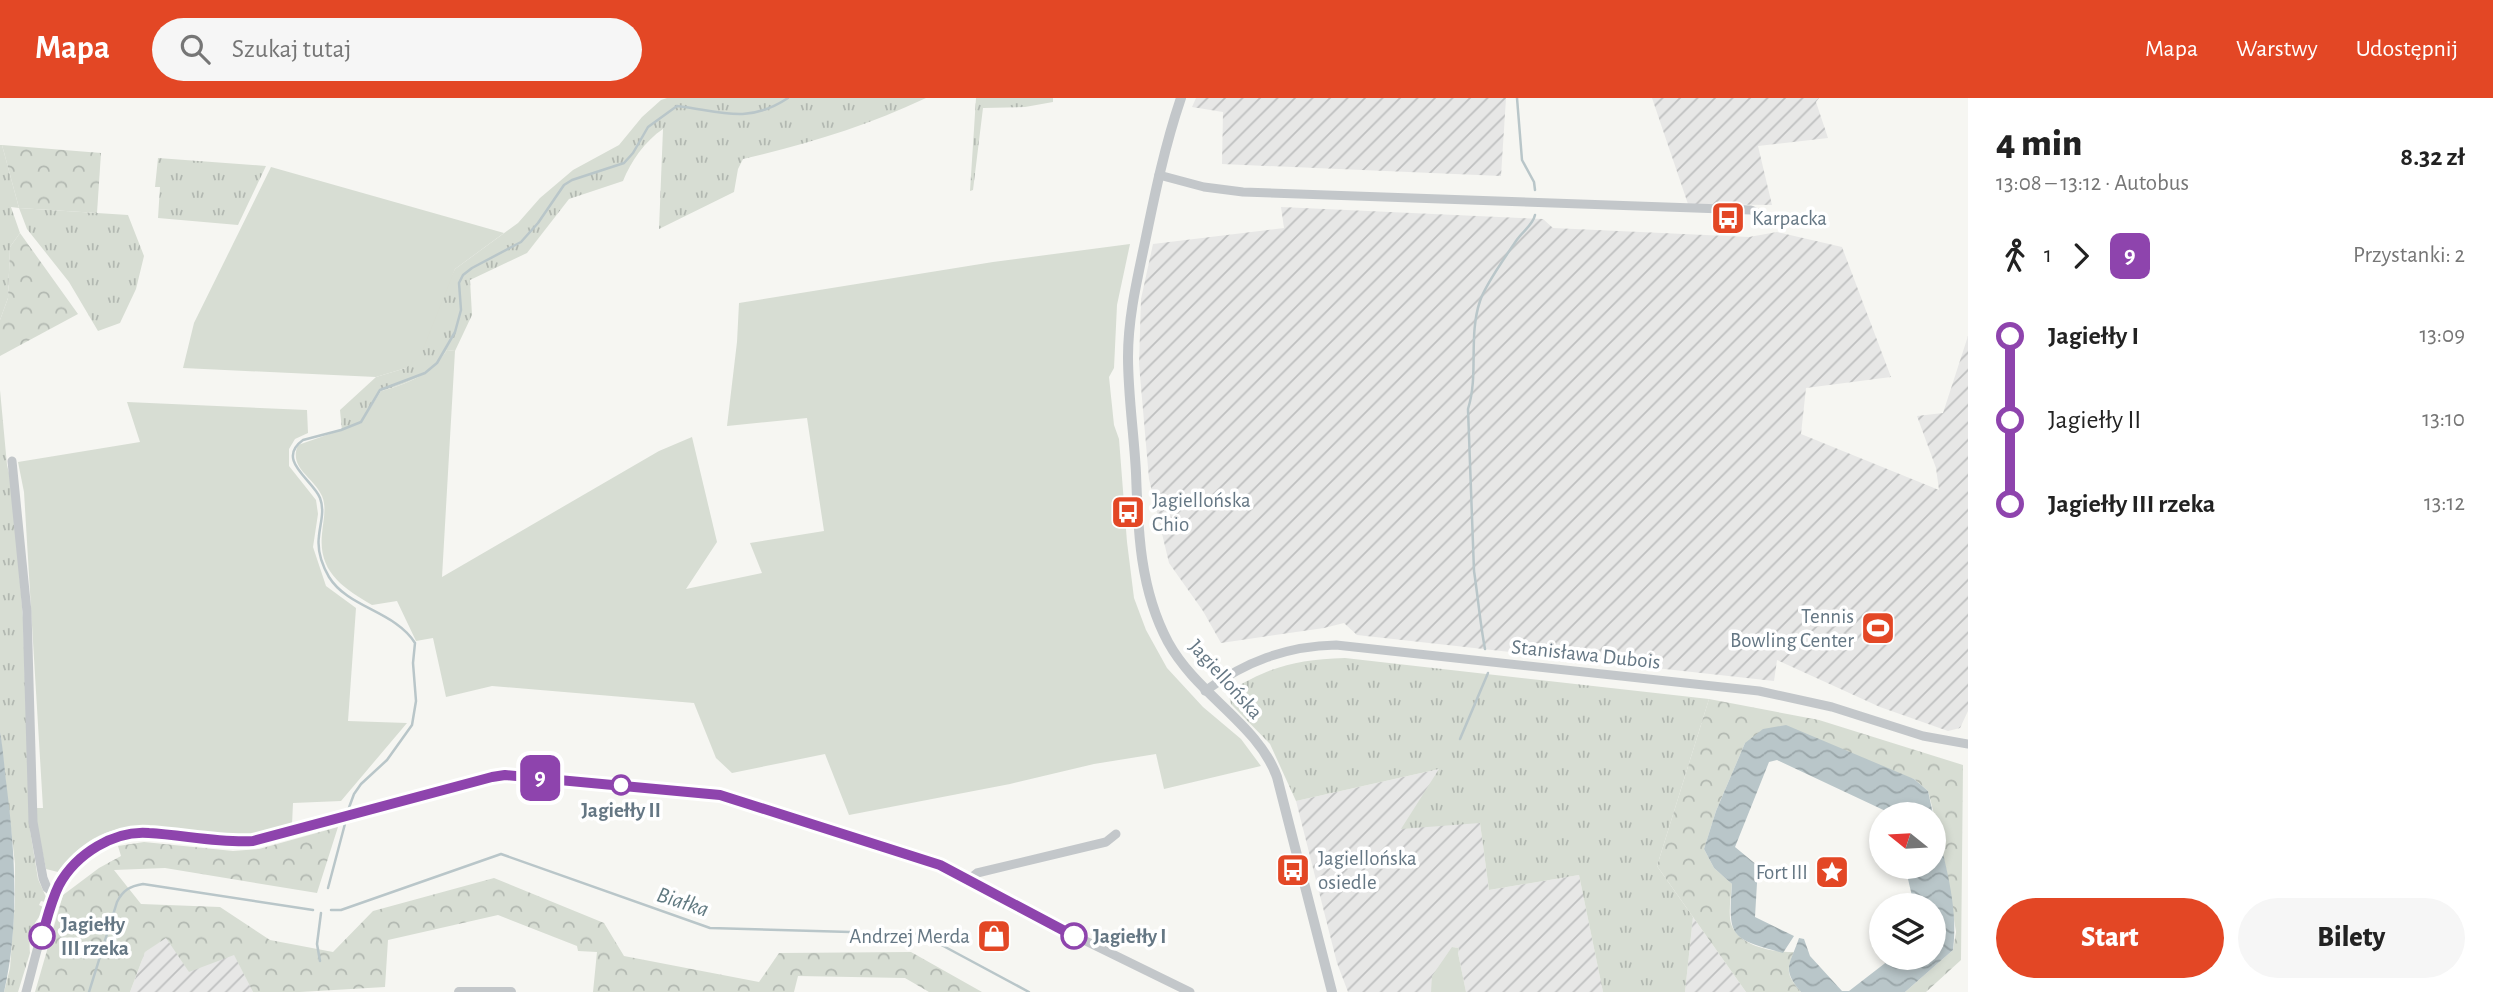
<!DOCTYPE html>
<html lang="pl">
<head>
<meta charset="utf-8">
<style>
	:root { --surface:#fff; --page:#f6f6f6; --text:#222; --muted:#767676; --accent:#e34725 }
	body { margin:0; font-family:"Alegreya Sans",sans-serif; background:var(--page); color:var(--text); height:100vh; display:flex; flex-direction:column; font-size:26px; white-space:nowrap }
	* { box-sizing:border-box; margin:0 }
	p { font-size:23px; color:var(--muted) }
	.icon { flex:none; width:38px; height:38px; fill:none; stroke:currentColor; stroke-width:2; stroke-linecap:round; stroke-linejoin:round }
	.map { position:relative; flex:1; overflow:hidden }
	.drawer { display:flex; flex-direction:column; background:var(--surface); width:525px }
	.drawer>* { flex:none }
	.badge { padding:0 14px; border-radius:10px; font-size:24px; line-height:46px }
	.needle { width:46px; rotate:288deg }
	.controls { position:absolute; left:1869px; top:704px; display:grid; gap:14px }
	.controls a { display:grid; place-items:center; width:77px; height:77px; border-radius:50%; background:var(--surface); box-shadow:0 4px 10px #0003; font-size:35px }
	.map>.badge { position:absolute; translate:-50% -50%; box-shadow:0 0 0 4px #fff }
	.legs { display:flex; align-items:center; gap:10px; height:77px; padding:0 28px; font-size:23px }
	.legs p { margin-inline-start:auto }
	.headline { display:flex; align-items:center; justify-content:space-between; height:119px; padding:0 28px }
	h1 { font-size:38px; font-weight:800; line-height:52px }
	.cta { display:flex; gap:14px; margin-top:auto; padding:14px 28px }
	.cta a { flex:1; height:80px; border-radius:42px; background:var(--accent); color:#fff; font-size:28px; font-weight:800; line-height:80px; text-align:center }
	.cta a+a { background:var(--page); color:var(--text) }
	ul { padding:0 28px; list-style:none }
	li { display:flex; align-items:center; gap:24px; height:84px; font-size:26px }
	li i { display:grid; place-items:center; width:10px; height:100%; margin:0 9px; background:currentColor }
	li i::after { content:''; width:18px; height:18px; margin:-9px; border:5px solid; border-radius:50%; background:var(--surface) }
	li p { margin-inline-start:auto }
	li:first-child i { background:linear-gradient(#0000 50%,currentColor 0) }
	li:last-child i { background:linear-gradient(currentColor 50%,#0000 0) }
	header { display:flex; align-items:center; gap:42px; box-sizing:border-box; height:98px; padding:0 35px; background:var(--accent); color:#fff }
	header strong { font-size:33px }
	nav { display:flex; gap:38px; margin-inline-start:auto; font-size:24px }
	.search { width:490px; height:63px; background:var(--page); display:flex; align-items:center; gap:18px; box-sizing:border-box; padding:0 24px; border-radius:38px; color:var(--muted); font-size:26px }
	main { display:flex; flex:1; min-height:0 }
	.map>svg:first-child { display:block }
	.industrial { fill:url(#industrial-furrows) }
	.grass { fill:url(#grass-tufts) }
	.forest { fill:url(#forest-crowns) }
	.garden { fill:#d7ddd3 }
	.water { fill:url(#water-waves) }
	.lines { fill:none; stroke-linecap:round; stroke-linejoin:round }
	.stream { stroke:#b9c6c9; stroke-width:2.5 }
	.minor { stroke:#c3c7ca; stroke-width:9 }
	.tertiary { stroke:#c3c7ca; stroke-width:10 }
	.line-1-casing { stroke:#fff; stroke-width:16 }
	.line-1 { stroke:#8e44ad; stroke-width:10 }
	.stop-1-dot { fill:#fff; stroke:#8e44ad; stroke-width:3.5 }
	.labels { text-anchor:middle; stroke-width:7; stroke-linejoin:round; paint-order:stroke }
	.poi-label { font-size:21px; fill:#657784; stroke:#fff; text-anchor:start }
	.street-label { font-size:21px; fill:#657784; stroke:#fff }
	.stop-label { font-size:21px; font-weight:bold; fill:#657784; stroke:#fff; text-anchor:start }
	.water-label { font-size:23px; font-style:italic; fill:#607980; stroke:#fff }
</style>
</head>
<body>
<header>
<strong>Mapa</strong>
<div class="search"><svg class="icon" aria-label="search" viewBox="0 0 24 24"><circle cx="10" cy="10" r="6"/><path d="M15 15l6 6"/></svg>Szukaj tutaj</div>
<nav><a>Mapa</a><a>Warstwy</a><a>Udostępnij</a></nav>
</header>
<main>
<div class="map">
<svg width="1968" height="894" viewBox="0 0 1968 894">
	<defs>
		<pattern id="industrial-furrows" width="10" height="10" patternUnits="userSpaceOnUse" patternTransform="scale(1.75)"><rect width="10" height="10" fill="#e7e7e6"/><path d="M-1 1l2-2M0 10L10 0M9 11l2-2" fill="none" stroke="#bfc0c0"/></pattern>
		<pattern id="grass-tufts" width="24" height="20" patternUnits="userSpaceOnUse" patternTransform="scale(1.75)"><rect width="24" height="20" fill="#d7ddd3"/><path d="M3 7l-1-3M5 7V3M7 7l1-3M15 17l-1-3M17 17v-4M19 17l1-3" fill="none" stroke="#b2b8b1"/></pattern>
		<pattern id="forest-crowns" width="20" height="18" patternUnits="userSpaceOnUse" patternTransform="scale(1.75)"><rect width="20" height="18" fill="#d7ddd3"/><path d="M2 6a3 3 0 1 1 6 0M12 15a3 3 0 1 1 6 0" fill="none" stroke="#b2b8b1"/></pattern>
		<pattern id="water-waves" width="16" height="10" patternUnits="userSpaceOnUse" patternTransform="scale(1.75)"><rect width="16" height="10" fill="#b9c6c9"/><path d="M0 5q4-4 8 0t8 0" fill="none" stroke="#9aa6a9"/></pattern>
	</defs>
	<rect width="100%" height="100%" fill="#f6f6f2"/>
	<g class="industrial">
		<path d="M1196,0h310l-5,78 -279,-12 1,-52 -31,-5z"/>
		<path d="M1652,0h167l-3,4 12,36 -70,8 14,59 -84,-1z"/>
		<path d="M1281,109l262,12 10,9 196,9 28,-5 65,15 49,130 -85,11 -5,46 138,56 -3,-22 -19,-52 26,-3 25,-77v375l-8,17 -12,3 -68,-24 -103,-47 -3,21 -417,-46 -13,-12 -20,5 -103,15 -18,-32 -34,-48 -20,-84 -10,-115 2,-65 12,-55 131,-16z"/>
		<path d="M1439,671l41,54 9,67 90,-15 24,117h-137l-8,-39 1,-5 -6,-1 -22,45h-83l-11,-29 -41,-162z"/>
		<path d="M1693,819l53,75h-61z"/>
		<path d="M166,839l68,17 19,38h-123l15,-40z"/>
	</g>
	<g class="grass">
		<path d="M667,0h259c-59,28 -119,46 -183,61l-5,10 -4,23 -75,37 4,-100c-18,12 -32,32 -40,52l-54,18 -42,54 -57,27 2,35 -17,36 -8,-1c-16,24 -39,34 -67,41l-19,32 -19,8 -2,-21 36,-33 30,-9 49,-99 63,-46 22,-25 33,-28 46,-25 23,-28 19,-17z"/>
		<path d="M976,0h77v4l-28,5 -42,1 -10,82 -3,1z"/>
		<path d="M0,47h2l17,63 109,7 16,41 -8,33 -16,34 -22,8 -29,-49 -42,-53 -8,-21 -8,-1 9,26 -10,14 -2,51 -8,22z"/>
		<path d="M158,60l108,8 -28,59 -80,-7 2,-31h-5z"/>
		<path d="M0,292l7,75 5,20 11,133 7,212 8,49 8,18 -1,5 -4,-1 -2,4 4,2c-1,8 -4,9 -8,16 -5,7 -6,21 -5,30l-12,39h-14l6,-24 5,-66v-38l-15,-132z"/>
		<path d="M1345,560l364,41 -52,167 36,51 -8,75h-82l-24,-117 -90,15 -9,-67 -79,6 38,-60 -143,32 -26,-57 -39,-40 -3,-12c43,-26 67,-32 117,-34z"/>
	</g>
	<g class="forest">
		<path d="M2,47l99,8 -4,60 -78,-5z"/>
		<path d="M20,135l58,81 -78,42v-36l8,-22 2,-51z"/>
		<path d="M1709,601l110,21 144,45 -2,195 -35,32h-21l48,-42 3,-18 -10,-63 -12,-55 -6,-23 -14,-12 -169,-36 -29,68 -12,38 10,19 18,16c-1,11 -3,23 -2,34 2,27 43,35 64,34 -9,20 -6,24 7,40h-55l-89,-126z"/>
		<path d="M338,729l-21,66 -152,-25 -51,2 27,34 79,3 50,33 63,12 40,-41 121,-33 110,45 20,33 135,26 20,-29 132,-1 71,40h-53l-24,-14 -107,-2 -4,16h-201l4,-40 -19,-1 -1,-5 -79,-31 -110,25 -3,47 -85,5h-47l-19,-37 -45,17 -23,-34 -21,14 -15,40h-95l28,-97 36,-27 22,-12 -3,-10 26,-4 89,9 26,-2z"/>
	</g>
	<g class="garden">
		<path d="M271,69l233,66 -49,36 -34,85 -15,14 -30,9 -193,-9 11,-45z"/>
		<path d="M1130,146l-13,61 -3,63 -5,9 5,48 5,14 8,103 7,56 12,32 21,38 36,39 38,32 20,27 -97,23 -8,-35 -62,10 -84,20 -161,31 -24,-61 -93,19 -16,-15 -22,-55 -202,-17 -46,11 -13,-59 -17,3 -19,-40 -25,4c-29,-17 -54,-33 -50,-71 1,-13 5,-26 0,-38 -8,-19 -34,-28 -24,-51l63,-22 20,-32c27,-7 50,-17 66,-41l8,1 -13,226 217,-126 33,-14 25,105 -31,47 76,-16 -12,-30 74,-12 -17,-113 -80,8 10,-84 2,-39 254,-41z"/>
		<path d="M127,304l180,8 1,23 -13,6 -6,10v17l27,34 2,14 -5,33 13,39 30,22 -8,113 59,2 -66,78 -48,2 -1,22c-14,3 -28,8 -42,9 -77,6 -136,-38 -192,38l-12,-3 -9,-43v-18h6l-19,-316 -6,-30 122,-20z"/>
		<path d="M1452,849l7,1 -1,5 8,39h-35l1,-16z"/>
	</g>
	<g class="water">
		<path d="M1786,627l128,54 14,12 5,23h-41l-115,-54 -8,2 -34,85 23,19 -3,51 39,19 -11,17c-53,-15 -55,-15 -51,-69l-18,-16 -10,-19 12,-38 29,-68 18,-14z"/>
		<path d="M0,634c3,16 4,32 6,49 9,70 14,141 -2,211h-4z"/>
		<path d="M1934,719c10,42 25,90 19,133l-48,42h-104c-20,-24 -11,-27 -2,-54l5,1 6,17 32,35h7l44,-34h41v-52h-20l-9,-39h29z"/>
	</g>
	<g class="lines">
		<g class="stream">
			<path d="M1517,0l5,62 12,22 1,8"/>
			<path d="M1485,551c-5,-26 -7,-52 -11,-78l-6,-162c11,-35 0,-72 12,-108 5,-16 26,-45 36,-60 6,-9 17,-16 19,-26"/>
			<path d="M1460,641l28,-66"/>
			<path d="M347,715l7,-19 7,-10 26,-24 25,-35 4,-24 -3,-38 2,-20c-20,-32 -67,-35 -86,-66 -7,-12 -12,-27 -10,-41 1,-12 6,-25 1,-38 -7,-18 -45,-38 -17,-58l38,-10 20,-8 19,-32 45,-17 12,-10 18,-31 6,-22 -2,-27 4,-8 9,-7 49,-26 17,-19 26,-38 8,-5 52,-17 9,-10 15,-26 29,-21c44,5 70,19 111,-8"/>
			<path d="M328,790l18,-68"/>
			<path d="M331,812h10l160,-56 209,74 211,6 108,58"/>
			<path d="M320,863l-3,-17 4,-31"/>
			<path d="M89,894l28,-90c6,-12 13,-16 26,-18l170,26"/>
		</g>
		<g class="minor">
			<path d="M1159,77l45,12 39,5 508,18 12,6"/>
			<path d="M12,363l15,151 6,210 10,56 4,10 8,6"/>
			<path d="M1205,593c40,-29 81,-45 131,-46l423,46 73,16 91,29 45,8"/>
			<path d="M968,782l9,-7 129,-31 10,-8"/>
			<path d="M26,894c18,-64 31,-160 119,-159 36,0 71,11 107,8l240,-64 13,-2 215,20 140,44 80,26 109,58 141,69"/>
		</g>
		<g class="tertiary">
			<path d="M1181,0c-16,47 -26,95 -36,144 -8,38 -17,76 -17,115 0,38 6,77 8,116 2,58 4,117 32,169 29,53 90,82 109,135l55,215"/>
			<path d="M459,894h52"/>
		</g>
	</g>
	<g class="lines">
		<g class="line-1-casing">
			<path id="line-1" d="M42,838c5,-17 9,-35 17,-51 17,-31 55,-55 90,-52 35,2 69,10 104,8l239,-64 13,-2 215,20 220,70 134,71"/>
		</g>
		<use href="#line-1" class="line-1"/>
	</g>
	<defs>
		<g id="bus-square" transform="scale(1.75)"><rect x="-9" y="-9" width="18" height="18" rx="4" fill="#e34725" stroke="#fff"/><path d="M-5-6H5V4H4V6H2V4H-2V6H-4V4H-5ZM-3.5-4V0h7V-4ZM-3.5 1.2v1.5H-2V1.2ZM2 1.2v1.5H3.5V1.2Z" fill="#fff"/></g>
		<g id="stadium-square" transform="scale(1.75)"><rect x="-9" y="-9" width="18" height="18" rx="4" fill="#e34725" stroke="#fff"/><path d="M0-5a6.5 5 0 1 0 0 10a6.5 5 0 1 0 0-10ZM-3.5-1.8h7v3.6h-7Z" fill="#fff"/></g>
		<g id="sight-square" transform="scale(1.75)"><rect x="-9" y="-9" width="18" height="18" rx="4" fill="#e34725" stroke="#fff"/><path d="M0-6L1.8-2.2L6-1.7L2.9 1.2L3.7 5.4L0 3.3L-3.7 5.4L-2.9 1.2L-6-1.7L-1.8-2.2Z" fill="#fff"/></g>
		<g id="shop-square" transform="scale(1.75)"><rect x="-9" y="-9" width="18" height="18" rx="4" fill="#e34725" stroke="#fff"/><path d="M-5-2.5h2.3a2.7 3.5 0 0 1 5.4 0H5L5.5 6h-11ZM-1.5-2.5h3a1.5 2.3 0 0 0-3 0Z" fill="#fff"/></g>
	</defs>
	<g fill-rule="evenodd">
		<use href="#bus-square" x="1728" y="120"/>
		<use href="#bus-square" x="1128" y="414"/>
		<use href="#stadium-square" x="1878" y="530"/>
		<use href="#bus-square" x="1293" y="772"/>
		<use href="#sight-square" x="1832" y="774"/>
		<use href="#shop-square" x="994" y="838"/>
	</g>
	<g class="stop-1-dot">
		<circle cx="621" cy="687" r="9"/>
		<circle cx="42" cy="838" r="12"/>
		<circle cx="1074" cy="838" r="12"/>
	</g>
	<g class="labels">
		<g class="poi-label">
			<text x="1752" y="127">Karpacka</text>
			<text x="1152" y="409">Jagiellońska<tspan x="1152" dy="24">Chio</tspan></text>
			<text x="1854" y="525" text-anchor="end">Tennis<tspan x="1854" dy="24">Bowling Center</tspan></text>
			<text x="1318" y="767">Jagiellońska<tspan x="1318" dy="24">osiedle</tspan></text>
			<text x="1808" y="781" text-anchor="end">Fort III</text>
			<text x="970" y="845" text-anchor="end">Andrzej Merda</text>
		</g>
		<g class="street-label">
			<text transform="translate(1586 556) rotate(6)" y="7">Stanisława Dubois</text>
			<text transform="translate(1226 581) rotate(48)" y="7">Jagiellońska</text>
		</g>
		<g class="stop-label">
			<text x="621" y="719" text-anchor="middle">Jagiełły II</text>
			<text x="61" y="833">Jagiełły<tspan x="61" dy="24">III rzeka</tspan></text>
			<text x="1093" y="845">Jagiełły I</text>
		</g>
		<g class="water-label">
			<text transform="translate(683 803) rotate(18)" y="8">Białka</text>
		</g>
	</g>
</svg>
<div class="controls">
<a><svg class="needle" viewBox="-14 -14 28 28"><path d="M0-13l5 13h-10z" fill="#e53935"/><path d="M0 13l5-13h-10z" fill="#767676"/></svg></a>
<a><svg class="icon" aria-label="layers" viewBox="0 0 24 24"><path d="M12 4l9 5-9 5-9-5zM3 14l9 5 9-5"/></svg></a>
</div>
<b class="badge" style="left:540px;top:680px;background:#8e44ad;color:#fff">9</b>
</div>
<section class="drawer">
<div class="headline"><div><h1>4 min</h1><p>13:08 – 13:12 · Autobus</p></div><b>8.32 zł</b></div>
<div class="legs"><svg class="icon" aria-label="walk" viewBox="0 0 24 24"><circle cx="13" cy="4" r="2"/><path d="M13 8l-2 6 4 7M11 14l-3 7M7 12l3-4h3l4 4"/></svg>1<svg class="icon" aria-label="forward" viewBox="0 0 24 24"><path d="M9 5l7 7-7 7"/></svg><b class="badge" style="background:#8e44ad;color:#fff">9</b><p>Przystanki: 2</p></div>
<ul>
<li><i style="color:#8e44ad"></i><b>Jagiełły I</b><p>13:09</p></li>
<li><i style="color:#8e44ad"></i><span>Jagiełły II</span><p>13:10</p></li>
<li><i style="color:#8e44ad"></i><b>Jagiełły III rzeka</b><p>13:12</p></li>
</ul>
<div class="cta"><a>Start</a><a>Bilety</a></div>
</section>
</main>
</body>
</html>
